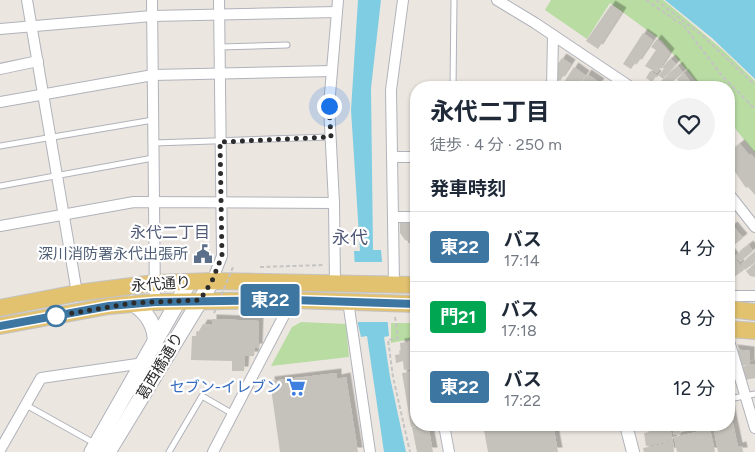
<!DOCTYPE html>
<html lang="ja">
<head>
<meta charset="utf-8">
<style>
	:root { --surface:#fff; --page:#f2f2f3; --text:#1f2937; --muted:#747a83; --line:#e0e1e3 }
	body { margin:0; font-family:Figtree,"Noto Sans JP",sans-serif; background:var(--page); color:var(--text); height:100vh; display:flex; flex-direction:column; font-size:19px; white-space:nowrap }
	* { box-sizing:border-box; margin:0 }
	p { font-size:16px; color:var(--muted) }
	.icon { flex:none; width:28px; height:28px; fill:none; stroke:currentColor; stroke-width:2; stroke-linecap:round; stroke-linejoin:round }
	.map { position:relative; flex:1; overflow:hidden }
	.details { position:absolute; left:410px; top:81px; width:325px; height:350px; display:flex; flex-direction:column; background:var(--surface); border-radius:20px; box-shadow:0 1px 4px #0004 }
	.details>* { flex:none }
	.badge { padding:0 10px; border-radius:4px; font-size:18px; line-height:32px }
	.you { position:absolute; width:25px; height:25px; margin:-12px; border:4px solid #fff; border-radius:50%; background:#1a73e8; box-shadow:0 0 0 8px #1a73e833 }
	.map>.badge { position:absolute; translate:-50% -50%; box-shadow:0 0 0 2px #fff }
	h2 { padding:0 20px; font-size:19px; line-height:45px }
	.round { display:grid; place-items:center; flex:none; width:52px; height:52px; border-radius:26px; background:var(--page) }
	.overview { display:flex; align-items:center; justify-content:space-between; height:85px; padding:0 20px }
	h1 { font-size:24px; font-weight:700; line-height:38px }
	ul { padding:0; list-style:none }
	li { display:flex; align-items:center; gap:15px; height:70px; padding:0 20px; border-top:1px solid var(--line) }
	li div { flex:1 }
	li b { display:block; font-size:19px }
	li em { font-style:normal }
	li .badge { min-width:55px; font-weight:700; text-align:center }
	.map>svg:first-child { display:block }
	.green { fill:#b9dca3 }
	.water { fill:#7fcde2 }
	.pier { fill:#ece6e0 }
	.building { fill:#c5c1bb; filter:url(#shadow) }
	.lines { fill:none; stroke-linecap:round; stroke-linejoin:round }
	.service-casing { stroke:#b0b3bb; stroke-width:7 }
	.minor-casing { stroke:#b0b3bb; stroke-width:12 }
	.tertiary-casing { stroke:#b0b3bb; stroke-width:14 }
	.secondary-casing { stroke:#b0b3bb; stroke-width:17 }
	.primary-casing { stroke:#c4c4c4; stroke-width:18 }
	.path { stroke:#c4c4c4; stroke-width:2; stroke-dasharray:4 2.5; stroke-linecap:butt }
	.service { stroke:#fff; stroke-width:5 }
	.minor { stroke:#fff; stroke-width:10 }
	.tertiary { stroke:#fff; stroke-width:12 }
	.secondary { stroke:#fff; stroke-width:15 }
	.primary { stroke:#e2c16f; stroke-width:16 }
	.path-bridge { stroke:#c4c4c4; stroke-width:2; stroke-dasharray:4 2.5; stroke-linecap:butt }
	.line-casing { stroke:#fff; stroke-width:11 }
	.line { stroke:#3d76a1; stroke-width:8 }
	.walk { stroke:#2c2c2c; stroke-width:5; stroke-dasharray:0 9 }
	.stop-dot { fill:#fff; stroke:#3d76a1; stroke-width:2.5 }
	.labels { text-anchor:middle; stroke-width:4.5; stroke-linejoin:round; paint-order:stroke }
	.service-label { font-size:15px; fill:#4e5e75; stroke:#fff; text-anchor:end }
	.street-label { font-size:15px; fill:#2c2c2c; stroke:#fff }
	.shop-label { font-size:15px; fill:#366cbe; stroke:#fff; text-anchor:end }
	.neighbourhood-label { font-size:16px; fill:#515a78; stroke:#fff }
	.quarter-label { font-size:18px; fill:#515a78; stroke:#fff }
</style>
</head>
<body>
<div class="map">
<svg width="755" height="452" viewBox="0 0 755 452">
	<defs>
		<filter id="shadow"><feDropShadow dx="4.5" dy="-4.5" stdDeviation="0" flood-color="#0004"/></filter>
	</defs>
	<rect width="100%" height="100%" fill="#ece6e0"/>
	<g class="green">
		<path d="M551,0h112l4,3 56,47 32,31v72l-26,-32v-33l-28,-1 -39,-46 -52,-38 -23,36 -42,-29z"/>
		<path d="M301,322l45,2 3,33 -78,9 21,-39z"/>
		<path d="M391,323h25v15l-25,5z"/>
	</g>
	<g class="water">
		<path d="M358,0h23l-10,88 2,162h8l8,86 -5,1 6,40 16,75h-22l-17,-116 -6,1 -3,-13 -4,-73h6l-9,-141z"/>
		<path d="M665,0h90v79l-43,-41z"/>
	</g>
	<path class="pier" d="M352,262h33l5,60h-34z"/>
	<g class="building">
		<path d="M611,5l11,7 -24,37 -12,-8z"/>
		<path d="M643,33l10,7 -16,24 -2,-1 -4,6 -8,-5z"/>
		<path d="M657,39l13,14 -13,20 -12,-7 11,-16 -5,-3z"/>
		<path d="M562,58l9,6 -11,17 -3,-2v-14z"/>
		<path d="M671,59l5,5 -13,15 -5,-4 6,-6 -2,-2z"/>
		<path d="M678,66l5,7 -17,14 -5,-6z"/>
		<path d="M574,67l11,8 -9,13h-5l-7,-6z"/>
		<path d="M650,71l7,4 -5,7 -6,-4z"/>
		<path d="M684,73l11,15h-11l-7,-9z"/>
		<path d="M587,74l13,9 -5,5h-17z"/>
		<path d="M740,144l10,12 1,-2 4,5v36l-7,-8 -2,1 -17,-25v-10z"/>
		<path d="M400,220h16v23h-8v-2l-3,-1 -5,-7z"/>
		<path d="M733,226l10,12 -13,10 -1,-19z"/>
		<path d="M749,245l4,6 -13,11 -5,-6z"/>
		<path d="M729,251l15,19 -10,7 -5,-4z"/>
		<path d="M755,252v10l-10,8 -4,-6z"/>
		<path d="M755,264v13l-5,-1 -4,-5z"/>
		<path d="M212,319l47,2 -1,27h-3l-1,8h-9l-1,15h-12v-10l-41,-1 1,-24h4l7,-12 9,1z"/>
		<path d="M416,341v27l-12,2 -1,-9 -7,2 -1,-8 6,-1 -1,-11z"/>
		<path d="M733,349l17,2v13l-11,3z"/>
		<path d="M750,364h5v14l-10,2 -3,-13z"/>
		<path d="M414,371l2,12v43l-5,1 -9,-54z"/>
		<path d="M337,373v6l9,-2 12,75h-78l-10,-71z"/>
		<path d="M729,404l9,43 4,-1 1,6h-25l-5,-27h16z"/>
		<path d="M422,425h6l5,27h-16l-5,-25z"/>
		<path d="M483,425h70l5,27h-70z"/>
		<path d="M672,425h7l2,9 -7,1z"/>
		<path d="M670,428l3,13 -27,5 -2,-13z"/>
		<path d="M710,429l5,23h-38l-3,-15z"/>
		<path d="M673,442l1,10h-30l-1,-4z"/>
	</g>
	<g class="lines">
		<g class="service-casing">
			<g id="service">
				<path d="M220,47l67,-2"/>
				<path d="M453,88l1,-88"/>
				<path d="M154,143l176,-6"/>
				<path d="M0,146l153,-26"/>
				<path d="M0,186l153,-28"/>
				<path d="M729,399l26,-5"/>
				<path d="M26,405l68,38"/>
				<path d="M169,452l33,-56 31,18"/>
			</g>
		</g>
		<g class="minor-casing">
			<g id="minor">
				<path d="M27,0l50,293"/>
				<path d="M152,0l3,302"/>
				<path d="M497,0l38,23 97,65"/>
				<path d="M0,29l152,-13 185,-4"/>
				<path d="M0,69l38,-8"/>
				<path d="M552,88l1,-53"/>
				<path d="M0,102l153,-27 179,-4"/>
				<path d="M393,157h23"/>
				<path d="M729,194l26,33"/>
				<path d="M393,217h23"/>
				<path d="M0,226l134,-24 200,1"/>
				<path d="M212,281l10,-25 -3,-256"/>
				<path d="M335,283l-1,-80 -5,-97 9,-106"/>
				<path d="M394,284l-3,-194 12,-90"/>
				<path d="M729,298l4,-2h22"/>
				<path d="M348,301l22,151"/>
				<path d="M729,341l26,87"/>
				<path d="M444,425l5,27"/>
				<path d="M0,450l41,-72 103,-15"/>
				<path d="M213,452l79,-152"/>
			</g>
		</g>
		<g class="tertiary-casing">
			<path id="tertiary" d="M626,425l7,27"/>
		</g>
		<g class="secondary-casing">
			<g id="secondary">
				<path d="M132,303c15,9 25,24 23,42"/>
				<path d="M92,452l97,-170"/>
				<path d="M108,452l104,-171"/>
			</g>
		</g>
		<g class="primary-casing">
			<g id="primary">
				<path d="M0,308l77,-15 78,-10 57,-2 204,4"/>
				<path d="M729,309l26,3"/>
				<path d="M0,326l109,-20 46,-4 137,-2 124,4"/>
				<path d="M729,329l26,2"/>
			</g>
		</g>
		<g class="path">
			<path d="M646,0l38,26 39,51 32,32"/>
			<path d="M656,0l47,36 52,49"/>
			<path d="M260,267l65,-2"/>
			<path d="M395,317l3,21 -10,2 5,37 17,75"/>
		</g>
		<use href="#service" class="service"/>
		<use href="#minor" class="minor"/>
		<use href="#tertiary" class="tertiary"/>
		<use href="#secondary" class="secondary"/>
		<use href="#primary" class="primary"/>
		<path class="path-bridge" d="M214,313l19,-46"/>
	</g>
	<g class="lines">
		<g class="line-casing">
			<path id="line" d="M0,326l109,-20 46,-4 137,-2 124,4"/>
		</g>
		<use href="#line" class="line"/>
		<path class="walk" d="M56,316h-1l77,-13 68,-3 12,-19 10,-25 -2,-114 111,-5 -2,-31"/>
	</g>
	<defs>
		<g id="civic-bare" transform="scale(1.5)"><path d="M-.6-6.5H3V-4.5H.6V-3L4-1V1h2V6H-6V1h2V-1L-.6-3ZM-1.2 2.5V6h2.4V2.5Z" fill="#5c6f8a" stroke="#fff" stroke-width="2.5" paint-order="stroke"/></g>
		<g id="supermarket-bare" transform="scale(1.5)"><path d="M-6-5.5h2.5l.6 2H6L4.5 2H-2.5L-4.4-4H-6ZM-1.5 3.2a1.3 1.3 0 1 0 .1 0ZM3 3.2a1.3 1.3 0 1 0 .1 0Z" fill="#3f7fe0" stroke="#fff" stroke-width="2.5" paint-order="stroke"/></g>
	</defs>
	<g fill-rule="evenodd">
		<use href="#civic-bare" x="203" y="254"/>
		<use href="#supermarket-bare" x="296" y="387"/>
	</g>
	<circle class="stop-dot" cx="56" cy="316" r="10"/>
	<g class="labels">
		<g class="service-label">
			<text x="188" y="259">深川消防署永代出張所</text>
		</g>
		<g class="street-label">
			<text transform="translate(161 284) rotate(-4)" y="5">永代通り</text>
			<text transform="translate(160 366) rotate(-59)" y="5">葛西橋通り</text>
		</g>
		<g class="shop-label">
			<text x="281" y="392">セブン-イレブン</text>
		</g>
		<g class="neighbourhood-label">
			<text x="170" y="238">永代二丁目</text>
		</g>
		<g class="quarter-label">
			<text x="350" y="244">永代</text>
		</g>
	</g>
</svg>
<div class="you" style="left:329px;top:106px"></div>
<b class="badge" style="left:270px;top:300px;background:#3d76a1;color:#fff">東22</b>
<section class="details">
<div class="overview"><div><h1>永代二丁目</h1><p>徒歩 · 4 分 · 250 m</p></div><a class="round"><svg class="icon" aria-label="heart" viewBox="0 0 24 24"><path d="M12 20l-8-8c-3-5 5-10 8-4 3-6 11-1 8 4z"/></svg></a></div>
<h2>発車時刻</h2>
<ul>
<li><span class="badge" style="background:#3d76a1;color:#fff">東22</span><div><b>バス</b><p>17:14</p></div><em>4 分</em></li>
<li><span class="badge" style="background:#00a651;color:#fff">門21</span><div><b>バス</b><p>17:18</p></div><em>8 分</em></li>
<li><span class="badge" style="background:#3d76a1;color:#fff">東22</span><div><b>バス</b><p>17:22</p></div><em>12 分</em></li>
</ul>
</section>
</div>
</body>
</html>
